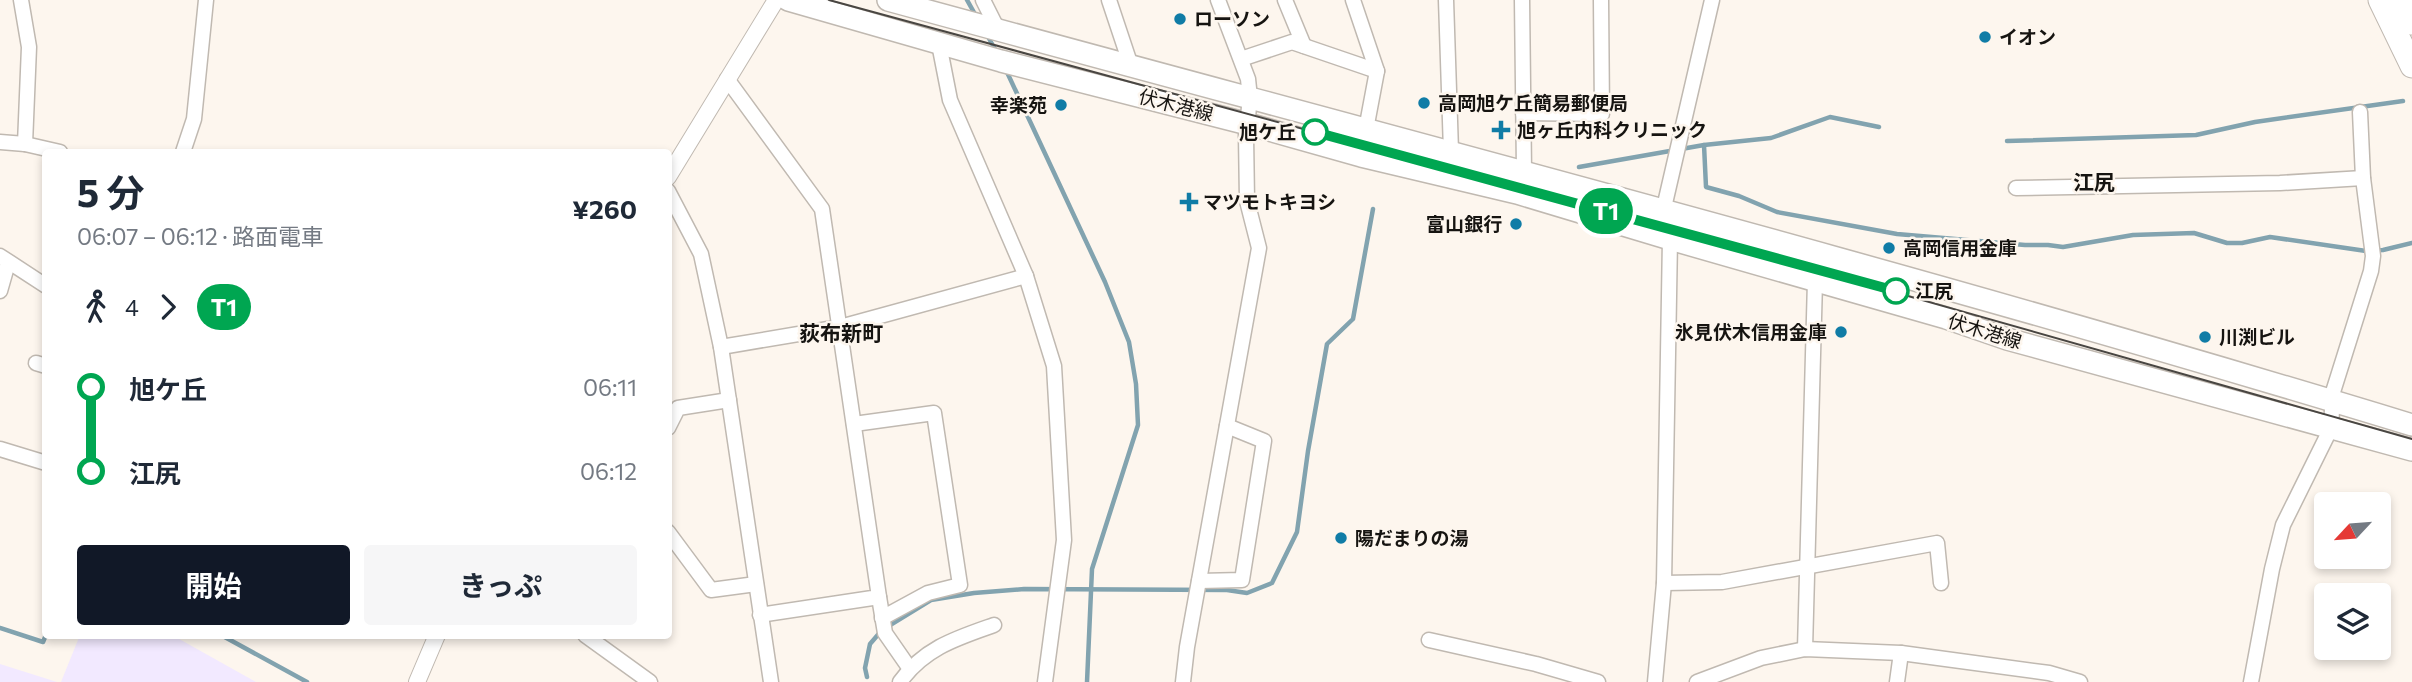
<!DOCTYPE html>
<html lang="ja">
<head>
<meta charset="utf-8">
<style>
	:root { --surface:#fff; --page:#f6f6f7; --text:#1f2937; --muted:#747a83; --accent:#111827 }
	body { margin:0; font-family:Commissioner,"Noto Sans JP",sans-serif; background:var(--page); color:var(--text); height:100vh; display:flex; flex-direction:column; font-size:26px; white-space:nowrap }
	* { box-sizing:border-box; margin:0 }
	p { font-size:23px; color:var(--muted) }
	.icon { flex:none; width:38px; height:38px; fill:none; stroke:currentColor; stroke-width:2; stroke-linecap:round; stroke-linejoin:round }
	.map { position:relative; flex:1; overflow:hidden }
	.panel { position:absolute; left:42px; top:149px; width:630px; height:490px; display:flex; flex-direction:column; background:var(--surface); border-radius:7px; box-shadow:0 4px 10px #0003 }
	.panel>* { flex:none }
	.badge { padding:0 14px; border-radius:23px; font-size:24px; line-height:46px }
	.needle { width:46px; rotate:244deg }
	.fabs { position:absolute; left:2314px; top:492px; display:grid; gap:14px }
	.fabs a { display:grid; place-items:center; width:77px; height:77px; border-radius:7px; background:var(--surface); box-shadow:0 4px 10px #0003; font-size:35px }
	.map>.badge { position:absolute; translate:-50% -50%; box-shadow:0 0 0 4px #fff }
	.legs { display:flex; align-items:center; gap:10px; height:77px; padding:0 35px; font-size:23px }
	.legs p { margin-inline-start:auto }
	.summary { display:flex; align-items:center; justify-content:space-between; height:119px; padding:0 35px }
	h1 { font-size:38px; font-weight:700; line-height:52px }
	.cta { display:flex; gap:14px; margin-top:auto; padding:14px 35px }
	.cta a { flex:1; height:80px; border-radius:7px; background:var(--accent); color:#fff; font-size:28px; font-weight:700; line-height:80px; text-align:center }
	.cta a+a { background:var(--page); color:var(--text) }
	ul { padding:0 35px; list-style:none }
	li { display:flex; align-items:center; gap:24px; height:84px; font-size:26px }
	li i { display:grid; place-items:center; width:10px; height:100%; margin:0 9px; background:currentColor }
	li i::after { content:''; width:18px; height:18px; margin:-9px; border:5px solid; border-radius:50%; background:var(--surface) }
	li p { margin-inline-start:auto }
	li:first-child i { background:linear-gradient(#0000 50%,currentColor 0) }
	li:last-child i { background:linear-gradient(currentColor 50%,#0000 0) }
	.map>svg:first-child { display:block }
	.industrial { fill:#f2e9ff }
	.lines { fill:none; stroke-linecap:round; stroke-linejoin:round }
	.stream { stroke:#82a3af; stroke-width:4.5 }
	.minor-casing { stroke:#c0b9b1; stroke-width:17 }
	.tertiary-casing { stroke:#c0b9b1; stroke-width:18 }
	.primary-casing { stroke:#c0b9b1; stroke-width:24 }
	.trunk-casing { stroke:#c0b9b1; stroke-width:25 }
	.minor { stroke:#fff; stroke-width:14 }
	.tertiary { stroke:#fff; stroke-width:16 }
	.primary { stroke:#fff; stroke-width:21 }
	.trunk { stroke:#fff; stroke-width:23 }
	.tram { stroke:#494642; stroke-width:2 }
	.line-1-casing { stroke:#fff; stroke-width:16 }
	.line-1 { stroke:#00a651; stroke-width:10 }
	.poi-dot { fill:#107ca6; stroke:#fdf6ee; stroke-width:2.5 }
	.stop-1-dot { fill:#fff; stroke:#00a651; stroke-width:3.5 }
	.labels { text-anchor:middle; stroke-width:5; stroke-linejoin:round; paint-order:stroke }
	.poi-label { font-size:19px; font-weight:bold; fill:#161411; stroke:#fdf6ee; text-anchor:start }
	.street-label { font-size:19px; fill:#161411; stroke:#fdf6ee }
	.stop-label { font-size:19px; font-weight:bold; fill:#161411; stroke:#fdf6ee; text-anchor:end }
	.neighbourhood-label { font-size:21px; font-weight:bold; fill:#161411; stroke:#fdf6ee }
</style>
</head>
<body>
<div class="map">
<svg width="2412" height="682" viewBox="0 0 2412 682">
	<rect width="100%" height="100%" fill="#fdf6ee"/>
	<g class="industrial">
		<path d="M80,635h92l84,47h-195z"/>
		<path d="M0,664l57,18h-57z"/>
	</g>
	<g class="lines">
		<g class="stream">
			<path d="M967,0l9,16"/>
			<path d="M986,33l11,20"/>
			<path d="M1006,70l99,212 24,60 7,42 2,41 -46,144 -5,113"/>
			<path d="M2007,141l189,-6 59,-13 148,-21"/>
			<path d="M1704,145l2,42 33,9 38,16 120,22 128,11h23l15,2 70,-12 61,-2 33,10h15l28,-6 96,14 17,-1 29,-7"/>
			<path d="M1579,167l125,-22 67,-7 59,-21 49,10"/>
			<path d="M0,628l43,14 3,-7"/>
			<path d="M221,635l86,47"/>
			<path d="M867,677l-2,-9 5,-24 12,-14 49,-30 43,-7 50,-4 203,1 20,3 25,-10 25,-51 11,-81 19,-107 26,-25 20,-110"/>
		</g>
		<g class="minor-casing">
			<g id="minor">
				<path d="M21,0l8,47 -4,97"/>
				<path d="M983,0l15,30"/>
				<path d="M1109,0l22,66"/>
				<path d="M1285,0l19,46"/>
				<path d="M1353,0l24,71 -16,85"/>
				<path d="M1446,0l5,151"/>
				<path d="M1522,0l2,171"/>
				<path d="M939,44l11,56 76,176 28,90 10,174 -19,142"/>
				<path d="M1241,59l51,-17 85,29"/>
				<path d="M727,79l95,130 57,388 -119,18"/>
				<path d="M1523,113l79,1 -1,-114"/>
				<path d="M0,142l25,2 35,8"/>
				<path d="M183,152l11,-33 12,-119"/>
				<path d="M2016,188l264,-5 83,-5"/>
				<path d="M668,191l33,63 20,93 50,335"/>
				<path d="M0,256l46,30"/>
				<path d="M0,291l8,-28"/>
				<path d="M721,347l119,-20 186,-51"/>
				<path d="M36,363l10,3"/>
				<path d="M854,424l80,-11 26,172 -32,8 -46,25"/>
				<path d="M668,428l10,-20 51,-8"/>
				<path d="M0,449l46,14"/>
				<path d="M668,532l43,58 45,-6"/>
				<path d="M1199,581l43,-1 22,-139 -37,-15"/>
				<path d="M1664,583l58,-1 215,-39 4,40"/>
				<path d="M879,597l6,36 25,36"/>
				<path d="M585,635l65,47"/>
				<path d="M1429,640l107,24 62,18"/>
				<path d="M1805,649l10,-368"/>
				<path d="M900,682c24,-34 57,-44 94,-57"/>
				<path d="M1183,682l4,-35 72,-399 -12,-47 -1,-66 4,-37 -2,-19 -30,-79"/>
				<path d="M1655,682l9,-99 6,-344 -7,-27 49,-212"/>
				<path d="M1697,682l64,-24 44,-9 96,4 148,20 31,9"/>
				<path d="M1897,682l4,-29"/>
				<path d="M2251,682l21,-113 11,-44 48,-97 2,-36 38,-121 2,-15 -10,-78 -3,-66"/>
			</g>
		</g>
		<g class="tertiary-casing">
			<g id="tertiary">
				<path d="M668,177l108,-177"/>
				<path d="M417,682l20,-47"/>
			</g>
		</g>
		<g class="primary-casing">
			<g id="primary">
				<path d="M788,0l213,61 247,63 113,32 156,37 153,46 276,79 61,21 405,111"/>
				<path d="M888,0c509,139 1019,271 1524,425"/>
			</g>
		</g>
		<g class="trunk-casing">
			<g id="trunk">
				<path d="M2380,0l32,66"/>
				<path d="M2400,0l12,23"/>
			</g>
		</g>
		<use href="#minor" class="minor"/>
		<use href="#tertiary" class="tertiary"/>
		<use href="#primary" class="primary"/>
		<use href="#trunk" class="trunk"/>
		<path class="tram" d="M829,0l853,232 730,207"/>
	</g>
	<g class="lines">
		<g class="line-1-casing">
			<path id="line-1" d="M1315,132l581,159"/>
		</g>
		<use href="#line-1" class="line-1"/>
	</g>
	<g class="poi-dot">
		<circle cx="1180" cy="19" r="7"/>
		<circle cx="1985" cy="37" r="7"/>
		<circle cx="1424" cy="103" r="7"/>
		<circle cx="1061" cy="105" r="7"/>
		<path d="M1497.5 119.5h7v7h7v7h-7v7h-7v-7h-7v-7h7z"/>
		<path d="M1185.5 191.5h7v7h7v7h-7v7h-7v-7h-7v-7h7z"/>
		<circle cx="1516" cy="224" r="7"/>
		<circle cx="1889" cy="248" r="7"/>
		<circle cx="1841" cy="332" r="7"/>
		<circle cx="2205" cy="337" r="7"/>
		<circle cx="1341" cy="538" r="7"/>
	</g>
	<g class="stop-1-dot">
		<circle cx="1315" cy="132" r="12"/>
		<circle cx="1896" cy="291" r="12"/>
	</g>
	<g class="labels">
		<g class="poi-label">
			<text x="1194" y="26">ローソン</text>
			<text x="1999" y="44">イオン</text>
			<text x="1438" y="110">高岡旭ケ丘簡易郵便局</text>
			<text x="1047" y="112" text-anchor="end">幸楽苑</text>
			<text x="1517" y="137">旭ヶ丘内科クリニック</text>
			<text x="1203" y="209">マツモトキヨシ</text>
			<text x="1502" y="231" text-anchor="end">富山銀行</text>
			<text x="1903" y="255">高岡信用金庫</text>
			<text x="1827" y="339" text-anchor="end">氷見伏木信用金庫</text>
			<text x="2219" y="344">川渕ビル</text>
			<text x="1355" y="545">陽だまりの湯</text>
		</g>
		<g class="street-label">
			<text transform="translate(1176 105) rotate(14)" y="7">伏木港線</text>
			<text transform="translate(1985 331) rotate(17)" y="7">伏木港線</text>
		</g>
		<g class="stop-label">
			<text x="1296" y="139">旭ケ丘</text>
			<text x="1915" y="298" text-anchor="start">江尻</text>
		</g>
		<g class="neighbourhood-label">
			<text x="2094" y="190">江尻</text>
			<text x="841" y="341">荻布新町</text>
		</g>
	</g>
</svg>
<div class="fabs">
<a><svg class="needle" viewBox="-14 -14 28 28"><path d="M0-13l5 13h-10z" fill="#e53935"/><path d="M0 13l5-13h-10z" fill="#747a83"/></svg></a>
<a><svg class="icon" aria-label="layers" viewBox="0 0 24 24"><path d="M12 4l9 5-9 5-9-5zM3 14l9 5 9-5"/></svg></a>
</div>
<b class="badge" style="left:1606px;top:211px;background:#00a651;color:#fff">T1</b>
<section class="panel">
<div class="summary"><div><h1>5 分</h1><p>06:07 – 06:12 · 路面電車</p></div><b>¥260</b></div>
<div class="legs"><svg class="icon" aria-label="walk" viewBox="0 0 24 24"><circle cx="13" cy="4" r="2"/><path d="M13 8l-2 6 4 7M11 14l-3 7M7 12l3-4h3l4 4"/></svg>4<svg class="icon" aria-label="forward" viewBox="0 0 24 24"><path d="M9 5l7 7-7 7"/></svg><b class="badge" style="background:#00a651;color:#fff">T1</b></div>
<ul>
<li><i style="color:#00a651"></i><b>旭ケ丘</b><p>06:11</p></li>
<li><i style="color:#00a651"></i><b>江尻</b><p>06:12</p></li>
</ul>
<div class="cta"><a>開始</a><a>きっぷ</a></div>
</section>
</div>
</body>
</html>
